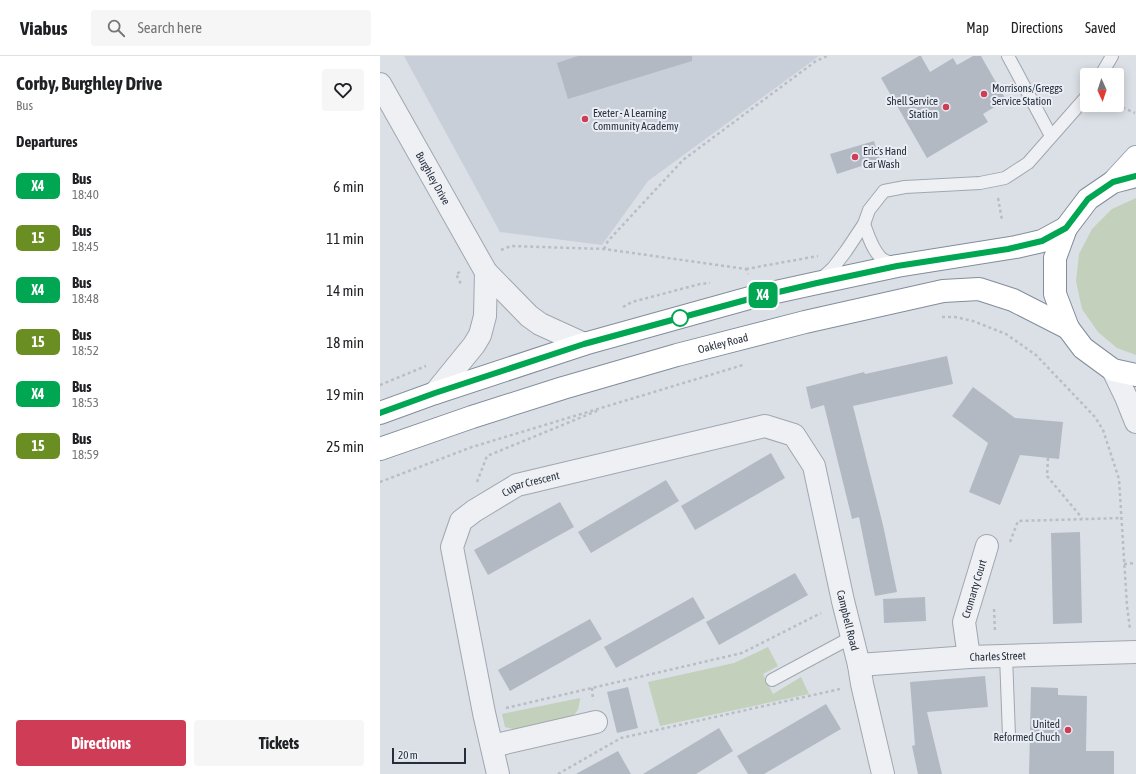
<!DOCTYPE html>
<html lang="en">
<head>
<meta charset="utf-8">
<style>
	:root { --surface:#fff; --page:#f6f6f6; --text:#202124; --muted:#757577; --line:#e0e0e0; --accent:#cf3c55 }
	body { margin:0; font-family:"Asap Condensed",sans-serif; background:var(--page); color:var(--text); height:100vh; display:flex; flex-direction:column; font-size:15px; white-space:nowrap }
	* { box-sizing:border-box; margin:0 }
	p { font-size:13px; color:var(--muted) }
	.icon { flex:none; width:22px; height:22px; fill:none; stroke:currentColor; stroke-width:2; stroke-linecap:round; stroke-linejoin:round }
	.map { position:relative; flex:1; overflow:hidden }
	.drawer { display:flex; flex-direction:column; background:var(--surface); width:380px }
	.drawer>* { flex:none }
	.badge { padding:0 8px; border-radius:6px; font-size:14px; line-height:26px }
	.needle { width:26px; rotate:177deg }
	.controls { position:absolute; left:700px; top:12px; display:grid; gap:8px }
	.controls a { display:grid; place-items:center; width:44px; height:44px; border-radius:4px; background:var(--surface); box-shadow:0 2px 10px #0003; font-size:20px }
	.scale { position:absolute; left:12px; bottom:10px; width:74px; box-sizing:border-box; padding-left:4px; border:2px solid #252e3c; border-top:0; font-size:11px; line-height:14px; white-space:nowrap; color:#252e3c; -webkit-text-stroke:3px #eaeef4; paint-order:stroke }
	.map>.badge { position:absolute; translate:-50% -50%; box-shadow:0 0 0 2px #fff }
	h2 { padding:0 16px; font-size:15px; line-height:36px }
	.round { display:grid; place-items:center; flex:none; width:42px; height:42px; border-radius:4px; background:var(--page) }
	.summary { display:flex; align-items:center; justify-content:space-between; height:68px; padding:0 16px }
	h1 { font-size:19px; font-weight:700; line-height:30px }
	.primary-button { display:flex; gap:8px; margin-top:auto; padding:8px 16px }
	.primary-button a { flex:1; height:46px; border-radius:4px; background:var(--accent); color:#fff; font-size:16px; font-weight:700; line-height:46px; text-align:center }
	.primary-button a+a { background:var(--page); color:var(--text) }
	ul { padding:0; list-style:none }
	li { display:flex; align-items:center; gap:12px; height:52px; padding:0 16px }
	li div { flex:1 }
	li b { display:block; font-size:15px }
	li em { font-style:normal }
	li .badge { min-width:44px; font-weight:700; text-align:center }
	header { display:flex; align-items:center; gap:24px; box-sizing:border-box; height:56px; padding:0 20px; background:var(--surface); border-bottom:1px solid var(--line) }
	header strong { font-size:19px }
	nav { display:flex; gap:22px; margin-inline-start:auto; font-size:14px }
	.search { width:280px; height:36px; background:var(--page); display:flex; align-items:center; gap:10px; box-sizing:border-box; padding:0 14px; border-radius:4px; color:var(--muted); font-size:15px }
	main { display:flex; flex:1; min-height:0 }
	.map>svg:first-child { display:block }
	.built { fill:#c9cfd8 }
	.green { fill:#c2d0bc }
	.building { fill:#b2b9c3 }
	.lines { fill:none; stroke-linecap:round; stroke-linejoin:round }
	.service-casing { stroke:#a1a7b0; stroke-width:14 }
	.minor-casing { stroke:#a1a7b0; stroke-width:24 }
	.primary-casing { stroke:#9aa4b2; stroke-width:24 }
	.trunk-casing { stroke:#828d9d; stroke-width:24 }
	.path { stroke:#babec4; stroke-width:2.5; stroke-dasharray:3 3; stroke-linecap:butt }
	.service { stroke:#eef0f4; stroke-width:12 }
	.minor { stroke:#eef0f4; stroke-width:22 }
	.primary { stroke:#fff; stroke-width:22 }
	.trunk { stroke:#fff; stroke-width:22 }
	.line-casing { stroke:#fff; stroke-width:9 }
	.line { stroke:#00a651; stroke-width:6 }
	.poi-dot { fill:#cf3c55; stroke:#eaeef4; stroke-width:1.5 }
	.stop-dot { fill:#fff; stroke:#00a651; stroke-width:2 }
	.labels { text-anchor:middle; stroke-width:4; stroke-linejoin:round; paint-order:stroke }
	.poi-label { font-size:11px; fill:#252e3c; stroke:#eaeef4; text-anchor:start }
	.street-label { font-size:11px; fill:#252e3c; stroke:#eaeef4 }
</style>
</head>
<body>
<header>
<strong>Viabus</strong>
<div class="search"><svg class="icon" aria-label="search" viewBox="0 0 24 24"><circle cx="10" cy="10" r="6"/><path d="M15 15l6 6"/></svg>Search here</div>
<nav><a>Map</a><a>Directions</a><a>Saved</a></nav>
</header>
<main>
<section class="drawer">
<div class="summary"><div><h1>Corby, Burghley Drive</h1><p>Bus</p></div><a class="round"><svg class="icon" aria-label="heart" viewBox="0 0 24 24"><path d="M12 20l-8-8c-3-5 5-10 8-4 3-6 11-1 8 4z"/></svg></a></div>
<h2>Departures</h2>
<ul>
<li><span class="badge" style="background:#00a651;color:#fff">X4</span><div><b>Bus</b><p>18:40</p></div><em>6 min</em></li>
<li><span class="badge" style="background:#6b8e23;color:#fff">15</span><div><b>Bus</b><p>18:45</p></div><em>11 min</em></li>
<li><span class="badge" style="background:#00a651;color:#fff">X4</span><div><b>Bus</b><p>18:48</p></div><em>14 min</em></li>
<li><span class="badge" style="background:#6b8e23;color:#fff">15</span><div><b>Bus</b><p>18:52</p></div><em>18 min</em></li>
<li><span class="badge" style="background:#00a651;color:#fff">X4</span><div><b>Bus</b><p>18:53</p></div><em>19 min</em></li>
<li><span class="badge" style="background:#6b8e23;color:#fff">15</span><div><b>Bus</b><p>18:59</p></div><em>25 min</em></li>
</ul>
<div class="primary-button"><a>Directions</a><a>Tickets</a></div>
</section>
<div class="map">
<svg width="756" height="718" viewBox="0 0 756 718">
	<rect width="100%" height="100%" fill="#dbe0e6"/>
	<path class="built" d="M24,0h415l-171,125 -46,64 -102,-13z"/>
	<g class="green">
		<path d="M756,142v157l-19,-7 -19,-16 -16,-23 -6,-28 3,-27 13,-25 20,-20z"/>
		<path d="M388,591l10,19 -15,8 10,20 28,-17 8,17 -149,32 -12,-44 86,-19z"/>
		<path d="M200,642c-1,11 -2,15 -12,21l-51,11 -12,-3 -3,-13z"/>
	</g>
	<g class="building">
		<path d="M198,0h114v5l-124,38 -11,-36z"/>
		<path d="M539,0h2l9,16 23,-14 4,7 16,-9h8l25,44 -23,14 5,8 -61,36 -46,-80z"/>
		<path d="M494,85l6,19 -43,14 -7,-20z"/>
		<path d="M567,300l6,28 -100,22 30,119 14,67 -22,4 -16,-79 -7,2 -28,-114 -13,4 -5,-22 58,-15 1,2z"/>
		<path d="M593,331l42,31 48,4 -4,37 -39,-4 -20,50 -31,-13 19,-49 -36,-27z"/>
		<path d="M391,397l14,25 -90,52 -14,-24z"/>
		<path d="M286,424l13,21 -88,52 -13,-21z"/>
		<path d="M180,446l14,25 -86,48 -14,-25z"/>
		<path d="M700,476l2,91 -29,1 -2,-91z"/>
		<path d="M415,517l13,22 -89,50 -13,-23z"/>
		<path d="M313,541l12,21 -89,50 -12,-21z"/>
		<path d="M545,541l1,24 -42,2 -1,-24z"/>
		<path d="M210,563l12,20 -92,52 -12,-21z"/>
		<path d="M605,620l3,31 -61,5 15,62h-24l-6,-28 3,-1 -5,-63z"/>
		<path d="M248,631l10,41 -21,5 -10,-41z"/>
		<path d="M651,631l27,1v7l29,1 -1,55h28v23h-85z"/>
		<path d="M446,648l15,25 -77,45h-16l-11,-18z"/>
		<path d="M339,672l14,23 -37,23h-53z"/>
		<path d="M238,695l13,23h-55z"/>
	</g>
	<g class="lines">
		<g class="service-casing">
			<g id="service">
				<path d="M628,0l43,80"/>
				<path d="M721,19l11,-19"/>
				<path d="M484,168c4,11 8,25 17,34 4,3 10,5 14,7"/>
				<path d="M440,224l13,-12 13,-17 18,-27 5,-14 15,-19 21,-4 75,-4 25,-5 23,-15 59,-67"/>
				<path d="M626,600l3,80"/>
				<path d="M392,624l80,-43"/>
			</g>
		</g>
		<g class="minor-casing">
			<g id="minor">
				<path id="s1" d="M0,28l106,188 43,44 11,8 44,20"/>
				<path d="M733,314l13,27 10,25"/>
				<path d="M55,337l39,-48 6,-10 5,-19 1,-44"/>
				<path id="s2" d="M589,601l-5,-35 23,-76"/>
				<path id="s3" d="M479,609l110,-8 167,-5"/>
				<path d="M112,690l104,-24"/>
				<path id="s4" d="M118,718l-14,-61 -32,-166 9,-26 13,-10 43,-26 248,-59 29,9 20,31 29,135 16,64 3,19 21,90"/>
			</g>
		</g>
		<g class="primary-casing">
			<path id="primary" d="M733,126l23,-25"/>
		</g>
		<g class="trunk-casing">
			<g id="trunk">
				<path d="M756,120l-23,6 -25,17 -22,29 -11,30v36l13,34 15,20 30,22 23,5"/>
				<path d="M0,357l55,-20 149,-49 169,-47 64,-14 80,-17 119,-19 26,-6 24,-13"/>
				<path id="s5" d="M0,393l92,-32 91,-29 114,-33 128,-33 138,-31 36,-2 34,11 55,28"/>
			</g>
		</g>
		<g class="path">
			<path d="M737,49l18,8"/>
			<path d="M618,142l4,22"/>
			<path d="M224,193l4,-8 75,-81 133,-99 11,-5"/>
			<path d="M121,194l10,-4 93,3 142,20 2,5"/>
			<path d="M366,213l72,-13"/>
			<path d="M80,216l-4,2 5,10"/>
			<path d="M243,251l9,-5 68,-18 10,-1"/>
			<path d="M562,261h13l18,4 33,13 30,21 59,62 8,13 16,49 8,127 3,23"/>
			<path d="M0,329l46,-19"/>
			<path d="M668,402l-1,18 35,42"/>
			<path d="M0,426l92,-35 271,-82"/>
			<path d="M97,426l10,-26 112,-46"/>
			<path d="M630,486l8,-21 104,-3"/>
			<path d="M744,508l12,-1"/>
			<path d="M614,553l1,23"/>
			<path d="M212,632l1,12"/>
			<path d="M126,652l236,-55 79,-40"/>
			<path d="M178,718l63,-36 219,-49"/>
		</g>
		<use href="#service" class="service"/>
		<use href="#minor" class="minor"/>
		<use href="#primary" class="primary"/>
		<use href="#trunk" class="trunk"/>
	</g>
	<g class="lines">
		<g class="line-casing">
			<path id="line" d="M0,357l55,-20 149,-49 169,-46 64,-15 80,-17 111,-17 34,-8 24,-13 22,-29 25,-17 23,-6"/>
		</g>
		<use href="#line" class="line"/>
	</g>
	<g class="poi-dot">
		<circle cx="604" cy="38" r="4"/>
		<circle cx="566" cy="51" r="4"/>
		<circle cx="205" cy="63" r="4"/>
		<circle cx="475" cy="101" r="4"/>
		<circle cx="688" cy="674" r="4"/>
	</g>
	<circle class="stop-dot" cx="300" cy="262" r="8"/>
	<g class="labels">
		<g class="poi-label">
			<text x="612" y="36">Morrisons/Greggs<tspan x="612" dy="13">Service Station</tspan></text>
			<text x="558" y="49" text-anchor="end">Shell Service<tspan x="558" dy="13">Station</tspan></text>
			<text x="213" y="61">Exeter - A Learning<tspan x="213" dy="13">Community Academy</tspan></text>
			<text x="483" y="99">Eric's Hand<tspan x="483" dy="13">Car Wash</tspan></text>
			<text x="680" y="672" text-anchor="end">United<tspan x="680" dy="13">Reformed Chuch</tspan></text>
		</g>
		<g class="street-label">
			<text dy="4" stroke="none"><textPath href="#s1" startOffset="108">Burghley Drive</textPath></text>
			<text dy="4" stroke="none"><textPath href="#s5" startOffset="359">Oakley Road</textPath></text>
			<text dy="4" stroke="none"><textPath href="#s4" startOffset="339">Cupar Crescent</textPath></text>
			<text dy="4" stroke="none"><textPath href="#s2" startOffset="70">Cromarty Court</textPath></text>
			<text dy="4" stroke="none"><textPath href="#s4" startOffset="806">Campbell Road</textPath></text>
			<text dy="4" stroke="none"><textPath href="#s3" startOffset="139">Charles Street</textPath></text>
		</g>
	</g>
</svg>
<div class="controls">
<a><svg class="needle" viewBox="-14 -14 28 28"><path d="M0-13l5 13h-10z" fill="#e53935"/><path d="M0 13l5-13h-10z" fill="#757577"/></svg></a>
</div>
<div class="scale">20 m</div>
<b class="badge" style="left:383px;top:239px;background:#00a651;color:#fff">X4</b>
</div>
</main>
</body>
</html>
